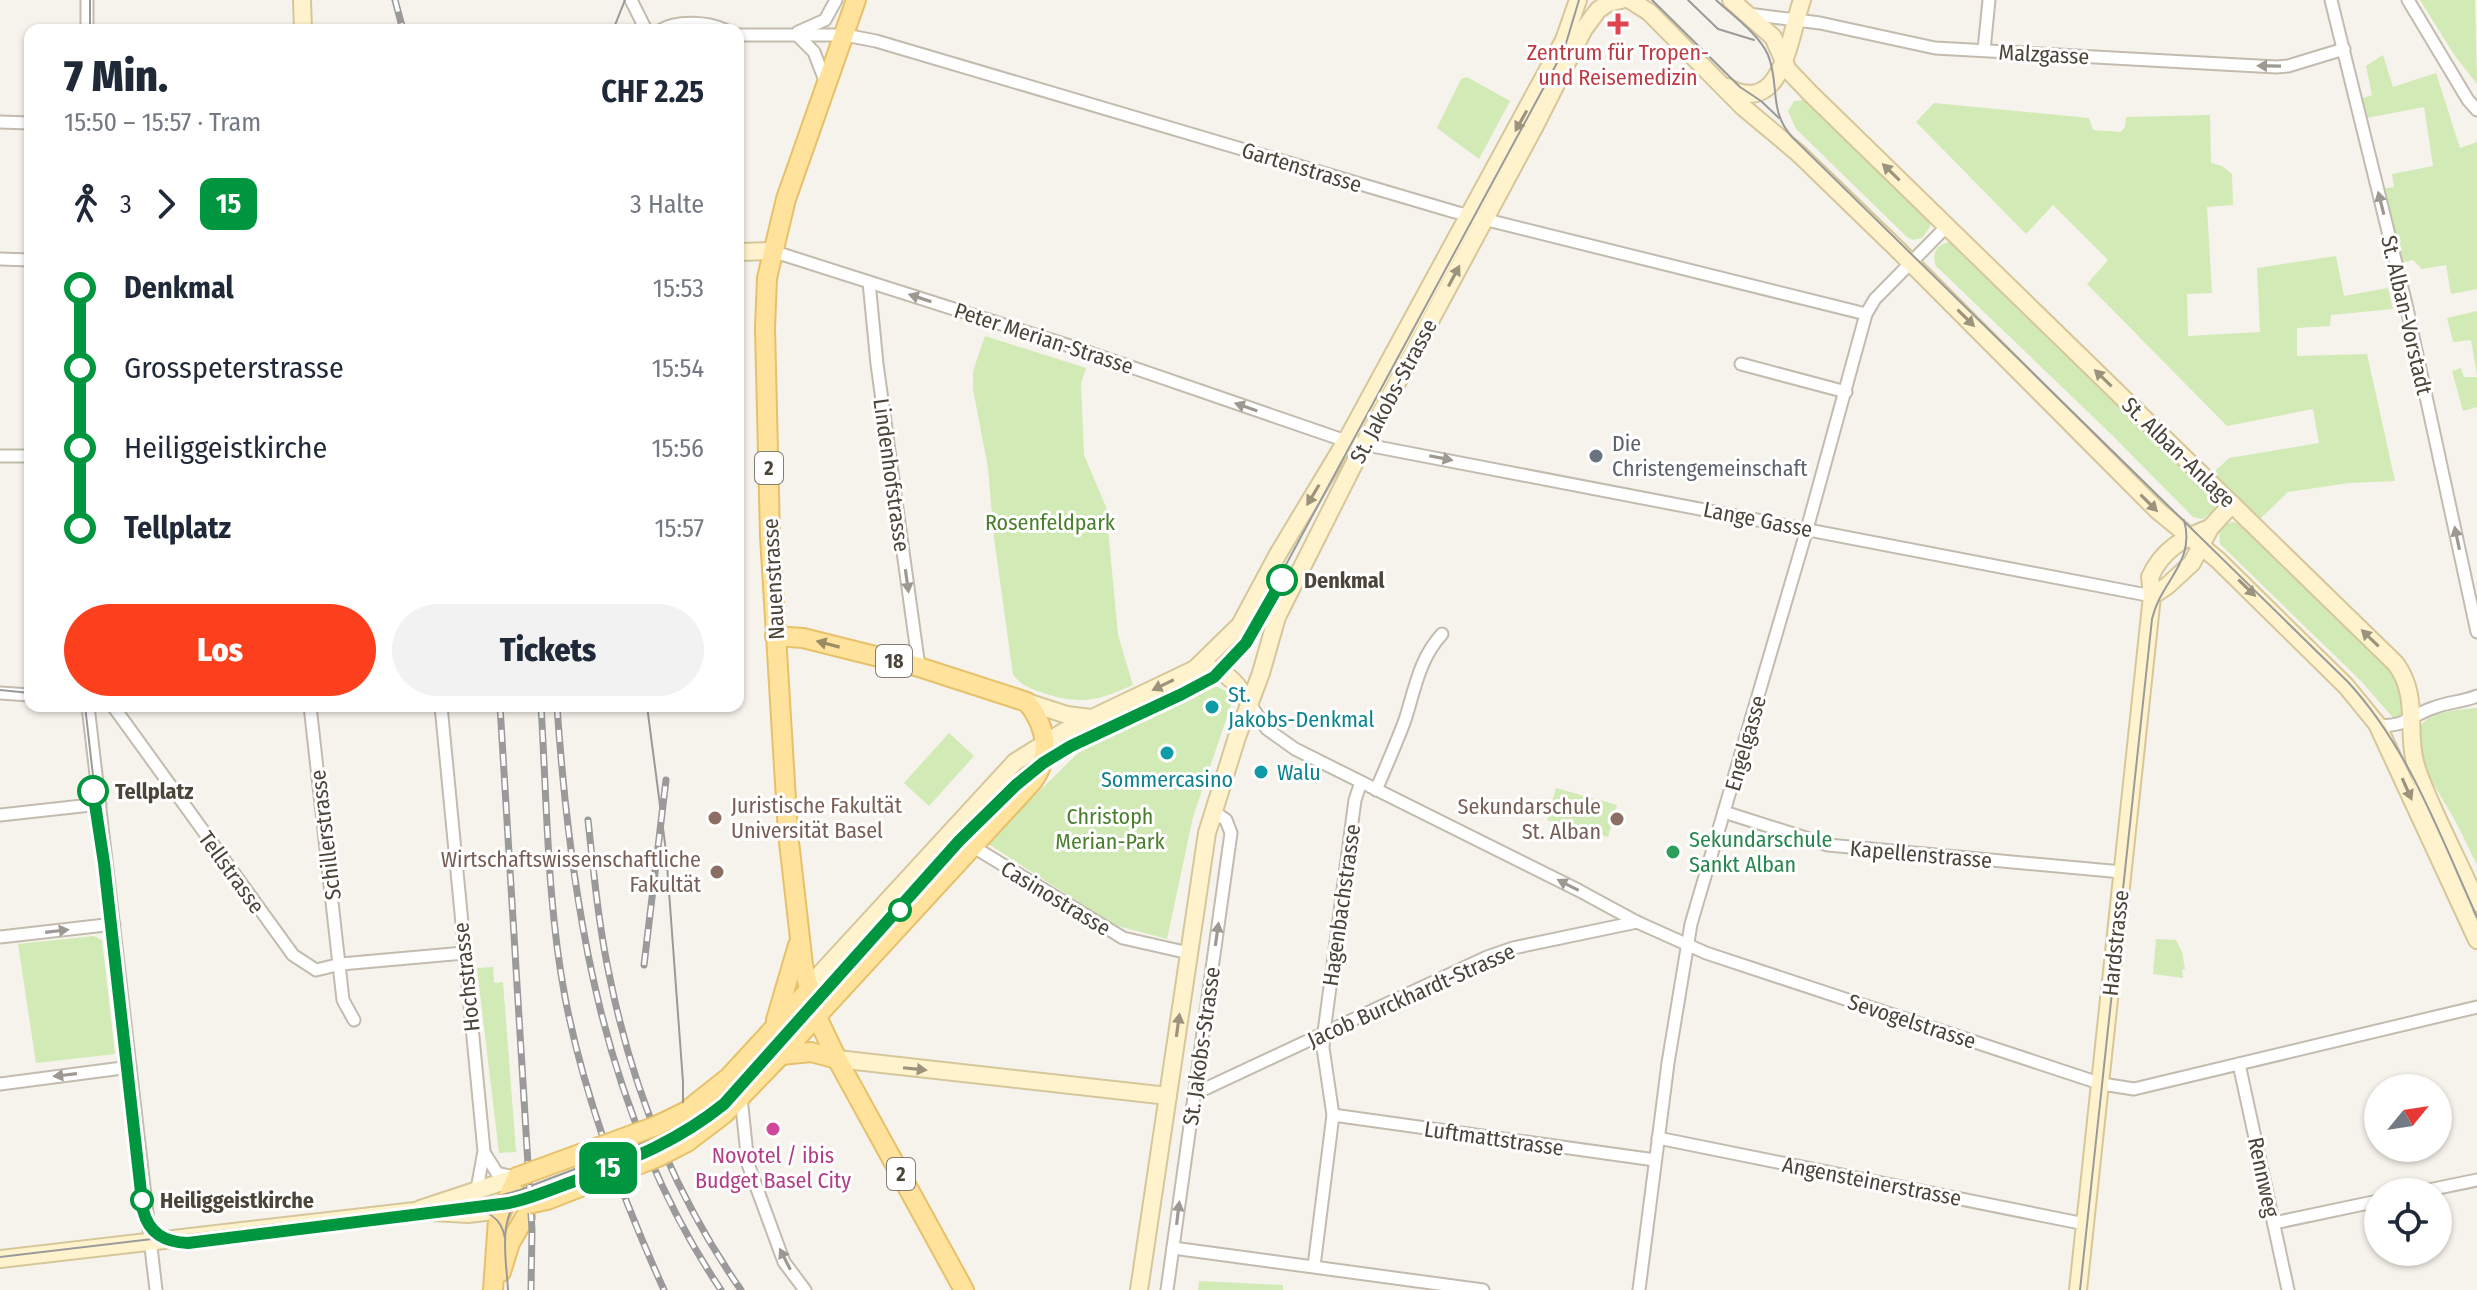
<!DOCTYPE html>
<html lang="de">
<head>
<meta charset="utf-8">
<style>
	:root { --surface:#fff; --page:#f2f2f3; --text:#1f2937; --muted:#747a83; --accent:#fc3f1d }
	body { margin:0; font-family:"Fira Sans Condensed",sans-serif; background:var(--page); color:var(--text); height:100vh; display:flex; flex-direction:column; font-size:30px; white-space:nowrap }
	* { box-sizing:border-box; margin:0 }
	p { font-size:26px; color:var(--muted) }
	.icon { flex:none; width:44px; height:44px; fill:none; stroke:currentColor; stroke-width:2; stroke-linecap:round; stroke-linejoin:round }
	.map { position:relative; flex:1; overflow:hidden }
	.sheet { position:absolute; left:24px; top:24px; width:720px; height:688px; display:flex; flex-direction:column; background:var(--surface); border-radius:16px; box-shadow:0 2px 6px #0004 }
	.sheet>* { flex:none }
	.badge { padding:0 16px; border-radius:12px; font-size:28px; line-height:52px }
	.needle { width:52px; rotate:60deg }
	.fabs { position:absolute; left:2364px; top:1074px; display:grid; gap:16px }
	.fabs a { display:grid; place-items:center; width:88px; height:88px; border-radius:50%; background:var(--surface); box-shadow:0 2px 6px #0004; font-size:40px }
	.map>.badge { position:absolute; translate:-50% -50%; box-shadow:0 0 0 4px #fff }
	.legs { display:flex; align-items:center; gap:12px; height:88px; padding:0 40px; font-size:26px }
	.legs p { margin-inline-start:auto }
	.headline { display:flex; align-items:center; justify-content:space-between; height:136px; padding:0 40px }
	h1 { font-size:44px; font-weight:800; line-height:60px }
	.cta { display:flex; gap:16px; margin-top:auto; padding:16px 40px }
	.cta a { flex:1; height:92px; border-radius:48px; background:var(--accent); color:#fff; font-size:32px; font-weight:800; line-height:92px; text-align:center }
	.cta a+a { background:var(--page); color:var(--text) }
	ul { padding:0 40px; list-style:none }
	li { display:flex; align-items:center; gap:28px; height:80px; font-size:30px }
	li i { display:grid; place-items:center; width:12px; height:100%; margin:0 10px; background:currentColor }
	li i::after { content:''; width:20px; height:20px; margin:-10px; border:6px solid; border-radius:50%; background:var(--surface) }
	li p { margin-inline-start:auto }
	li:first-child i { background:linear-gradient(#0000 50%,currentColor 0) }
	li:last-child i { background:linear-gradient(currentColor 50%,#0000 0) }
	.map>svg:first-child { display:block }
	.green { fill:#d2eab5 }
	.lines { fill:none; stroke-linecap:round; stroke-linejoin:round }
	.street-casing { stroke:#c2bbae; stroke-width:15 }
	.secondary-casing { stroke:#d6c79b; stroke-width:20 }
	.primary-casing { stroke:#e6c16a; stroke-width:22 }
	.street { stroke:#fff; stroke-width:11 }
	.secondary { stroke:#fff3cd; stroke-width:16 }
	.primary { stroke:#ffe39c; stroke-width:18 }
	.tram { stroke:#9a9a9a; stroke-width:2 }
	.rail-casing { stroke:#9a9a9a; stroke-width:7 }
	.rail { stroke:#fff; stroke-width:4; stroke-dasharray:12; stroke-linecap:butt }
	.primary-bridge-casing { stroke:#e6c16a; stroke-width:22; stroke-linecap:butt }
	.primary-bridge { stroke:#ffe39c; stroke-width:18 }
	.oneway { fill:#9c9892 }
	.oneway2 { fill:#9c937c }
	.oneway3 { fill:#9c8c66 }
	.line-1-casing { stroke:#fff; stroke-width:18 }
	.line-1 { stroke:#009640; stroke-width:12 }
	.health-dot { fill:#e0444e; stroke:#fff; stroke-width:3 }
	.worship-dot { fill:#6b7280; stroke:#fff; stroke-width:3 }
	.stop-1-dot { fill:#fff; stroke:#009640; stroke-width:4 }
	.culture-dot { fill:#0f9aa8; stroke:#fff; stroke-width:3 }
	.education-dot { fill:#8d6e63; stroke:#fff; stroke-width:3 }
	.leisure-dot { fill:#2e9e5b; stroke:#fff; stroke-width:3 }
	.hotel-dot { fill:#d1479c; stroke:#fff; stroke-width:3 }
	.labels { text-anchor:middle; stroke-width:6; stroke-linejoin:round; paint-order:stroke }
	.shield { fill:#fff; stroke:#817c74; stroke-width:2 }
	.shield-label { font-size:20px; font-weight:bold; fill:#4b4439 }
	.health-label { font-size:22px; fill:#be3a42; stroke:#fff }
	.street-label { font-size:22px; fill:#4b4439; stroke:#fff }
	.worship-label { font-size:22px; fill:#5b616d; stroke:#fff; text-anchor:start }
	.park-label { font-size:22px; fill:#4a7f2a; stroke:#fff }
	.stop-label { font-size:22px; font-weight:bold; fill:#4b4439; stroke:#fff; text-anchor:start }
	.culture-label { font-size:22px; fill:#0d838f; stroke:#fff; text-anchor:start }
	.education-label { font-size:22px; fill:#785e54; stroke:#fff; text-anchor:end }
	.leisure-label { font-size:22px; fill:#27864d; stroke:#fff; text-anchor:start }
	.hotel-label { font-size:22px; fill:#b23c85; stroke:#fff }
</style>
</head>
<body>
<div class="map">
<svg width="2477" height="1290" viewBox="0 0 2477 1290">
	<rect width="100%" height="100%" fill="#f6f3ec"/>
	<g class="green">
		<path d="M2420,0h55l2,84 -22,-28z"/>
		<path d="M2383,55l10,32 43,-14 24,75 17,-6v147l-26,5 -5,-29 -24,4 -9,-9 -13,3 -19,-74 13,-2 -2,-13 41,-8 -9,-59 -57,11 -6,-19 11,-4 -6,-29z"/>
		<path d="M1467,77l43,24 -31,58 -42,-31 24,-49z"/>
		<path d="M1803,100l6,2 121,118v7l-8,11 -9,2 -6,-3 -111,-108 -8,-18 6,-10z"/>
		<path d="M1934,103l155,15 4,12 28,2 4,-5 1,-10 84,-2 1,48 11,3 10,8 1,31 -26,2 5,86 -25,1 1,42 72,-4 -3,-64 79,-12 8,40 44,-8 5,21 -62,6 -1,11 -33,2v28l70,-2 28,127 -46,2 -61,9 -28,27 -48,-45 17,-16 90,-15 -6,-34 -86,17 -140,-142 21,-24 -55,-55 -27,29 -110,-112z"/>
		<path d="M1949,242l8,3 257,251 2,12 -13,11 -10,-2 -81,-82 -176,-169c-5,-13 1,-21 13,-24z"/>
		<path d="M2477,311v64l-6,-35 -18,2 -6,-24z"/>
		<path d="M985,336l101,32 -5,16 3,71 22,52 12,128 15,50c-34,15 -50,20 -87,9 -14,-5 -23,-7 -33,-19l-19,-137 -6,-70 -15,-79v-18z"/>
		<path d="M2461,368l3,9h13v30l-14,4 -11,-40z"/>
		<path d="M2233,522l6,2 141,135h5l16,22 4,34 -10,5 -34,-39 -141,-137 -1,-13 8,-8z"/>
		<path d="M1213,685l13,6 5,14 -38,112 -26,122 -53,-14 -127,-82 98,-97 116,-58z"/>
		<path d="M2477,708v157c-8,-16 -16,-34 -25,-50 -11,-20 -48,-71 -29,-92 12,-13 38,-13 54,-15z"/>
		<path d="M949,733l25,23 -45,50 -25,-23z"/>
		<path d="M1556,788l61,17 -9,32 -61,-17z"/>
		<path d="M94,936l8,4 13,114 -79,9 -18,-119z"/>
		<path d="M2156,939l20,1 6,12 3,17 -3,1 1,8 -30,-4z"/>
		<path d="M493,967l1,16 9,-1 13,170 -17,1 -22,-185z"/>
		<path d="M1199,1281l84,4v5h-85z"/>
	</g>
	<g class="lines">
		<g class="street-casing">
			<g id="street">
				<path d="M87,0v30"/>
				<path d="M631,0l15,30"/>
				<path d="M2331,0l75,304 71,328"/>
				<path d="M2408,0l60,100 9,10"/>
				<path d="M1748,14l72,9 115,25 341,19 12,-1 56,-17"/>
				<path d="M661,30c16,-10 47,-8 64,0"/>
				<path d="M798,32l27,-12 11,-20"/>
				<path d="M738,35h107l31,6 579,171 411,102"/>
				<path d="M798,36l16,16 12,31"/>
				<path d="M1984,50l5,-50"/>
				<path d="M0,122l30,1"/>
				<path d="M772,251l301,96 273,94 806,155"/>
				<path d="M0,259l30,1"/>
				<path d="M869,282l8,82 42,303"/>
				<path d="M1741,364l105,28"/>
				<path d="M0,456h30"/>
				<path d="M0,693l30,2"/>
				<path d="M1249,703l18,26 28,20 283,141 59,32 69,31 396,131 32,5 343,-82"/>
				<path d="M88,706l68,584"/>
				<path d="M113,706l180,249 23,15 25,-6 123,-11"/>
				<path d="M310,706l33,294 11,20"/>
				<path d="M441,706l43,445 -7,38"/>
				<path d="M2378,725c26,3 33,-10 55,-17 14,-6 30,-6 44,-12"/>
				<path d="M1376,790c10,-23 20,-46 29,-70 10,-31 14,-61 37,-86"/>
				<path d="M1724,812l104,33 294,27"/>
				<path d="M0,815l100,-11"/>
				<path d="M972,846l151,92 66,15"/>
				<path d="M0,937l114,-13"/>
				<path d="M2239,1064l49,226"/>
				<path d="M0,1084l130,-17"/>
				<path d="M1194,1094l293,-137 26,-9 124,-26"/>
				<path d="M741,1097l7,67 36,98 21,28"/>
				<path d="M1333,1115l322,45"/>
				<path d="M1658,1138l427,86"/>
				<path d="M485,1154l12,19 16,4"/>
				<path d="M2419,1192l58,-12"/>
				<path d="M2274,1223l104,-22"/>
				<path d="M1173,1248l310,42"/>
				<path d="M1314,1266l19,-151 -10,-67 1,-16 31,-232 6,-18"/>
				<path d="M1167,1290l64,-457 -5,-13 -13,-9"/>
				<path d="M1639,1290l29,-227 23,-139 116,-395 59,-215 9,-15 72,-73"/>
			</g>
		</g>
		<g class="secondary-casing">
			<g id="secondary">
				<path d="M302,0l1,30"/>
				<path d="M1630,0l19,12 94,95 55,46 98,95 261,262 61,50 128,126 31,38 100,216"/>
				<path d="M1731,0l42,37 15,33 22,23 586,571c25,35 8,69 22,108 16,44 40,87 59,131"/>
				<path d="M1727,87c56,31 62,-51 75,-87"/>
				<path d="M738,252l34,-1"/>
				<path d="M2152,596l15,-10 25,-23 18,-35 22,-24"/>
				<path d="M1195,669l45,-44 38,-71 68,-113 218,-401 14,-40"/>
				<path d="M1027,702l40,13 24,3"/>
				<path d="M809,990l12,-17 194,-211 48,-30 132,-63c28,-4 41,12 54,34"/>
				<path d="M837,1059l331,37"/>
				<path d="M420,1209l97,-32"/>
				<path d="M0,1259l415,-48 53,3 33,-4"/>
				<path d="M1139,1290l68,-457 30,-96 24,-64 16,-56 87,-173 172,-320 48,-95 14,-19 10,-7 13,-3"/>
				<path d="M2078,1290l74,-694 -2,-19c12,-27 33,-39 60,-49"/>
			</g>
		</g>
		<g class="primary-casing">
			<g id="primary">
				<path d="M856,0l-70,199 -19,79 -2,50 5,208 18,297 15,132 13,50 21,44 127,231"/>
				<path d="M776,1020l22,-75"/>
				<path d="M781,1055l30,-3 26,7"/>
				<path d="M685,1112l44,-35 80,-87"/>
				<path d="M687,1142l37,-28 57,-59 252,-274c18,-26 14,-54 -6,-79l-108,-35 -116,-29 -28,-2"/>
				<path d="M501,1272l9,-29 15,-26"/>
				<path d="M493,1290l5,-70 19,-43"/>
			</g>
		</g>
		<use href="#street" class="street"/>
		<use href="#secondary" class="secondary"/>
		<use href="#primary" class="primary"/>
		<g class="tram">
			<path d="M90,0v30"/>
			<path d="M1652,0l88,87 21,14 18,17"/>
			<path d="M1688,0l30,29 36,11"/>
			<path d="M1716,0c16,15 43,34 52,55 12,29 0,55 24,82l556,545c61,66 92,154 129,235"/>
			<path d="M613,30l12,-30"/>
			<path d="M0,690l30,3"/>
			<path d="M85,706l58,504 11,22 13,8"/>
			<path d="M647,706l19,145 17,231v25l-14,25"/>
			<path d="M465,1209c21,0 36,7 40,29"/>
			<path d="M0,1257l489,-58 31,-9 149,-57 37,-22 92,-96 158,-176 56,-58 43,-32 151,-74c21,-15 35,-32 49,-53l309,-572 15,-50"/>
			<path d="M508,1290c-2,-36 -12,-75 19,-101"/>
			<path d="M2080,1290l72,-671c9,-39 44,-56 32,-99"/>
		</g>
		<g class="rail-casing">
			<g id="rail">
				<path d="M395,0l8,30"/>
				<path d="M500,706l32,524 -1,60"/>
				<path d="M541,706c6,96 6,196 24,291 19,100 57,200 99,293"/>
				<path d="M557,706c14,205 47,410 164,584"/>
				<path d="M588,820c6,55 11,110 23,163 23,111 65,214 130,307"/>
				<path d="M644,965l22,-185"/>
			</g>
		</g>
		<use href="#rail" class="rail"/>
		<g class="primary-bridge-casing">
			<g id="primary-bridge">
				<path d="M517,1177l139,-51 29,-14"/>
				<path d="M528,1204l19,-4 111,-43 29,-15"/>
			</g>
		</g>
		<use href="#primary-bridge" class="primary-bridge"/>
	</g>
	<defs><path id="oneway-solid" d="M-6-.8H1V-3.2L6.5 0L1 3.2V.8H-6Z" transform="scale(2)"/></defs>
	<g class="oneway">
		<use href="#oneway-solid" transform="translate(2269 66) rotate(-179)"/>
		<use href="#oneway-solid" transform="translate(2381 203) rotate(-104)"/>
		<use href="#oneway-solid" transform="translate(920 298) rotate(-162)"/>
		<use href="#oneway-solid" transform="translate(1246 407) rotate(-161)"/>
		<use href="#oneway-solid" transform="translate(1441 458) rotate(11)"/>
		<use href="#oneway-solid" transform="translate(2457 538) rotate(-102)"/>
		<use href="#oneway-solid" transform="translate(907 581) rotate(82)"/>
		<use href="#oneway-solid" transform="translate(1568 885) rotate(-153)"/>
		<use href="#oneway-solid" transform="translate(57 931) rotate(-7)"/>
		<use href="#oneway-solid" transform="translate(1217 934) rotate(-82)"/>
		<use href="#oneway-solid" transform="translate(65 1075) rotate(173)"/>
		<use href="#oneway-solid" transform="translate(1178 1213) rotate(-83)"/>
		<use href="#oneway-solid" transform="translate(785 1259) rotate(-117)"/>
	</g>
	<g class="oneway2">
		<use href="#oneway-solid" transform="translate(1521 121) rotate(119)"/>
		<use href="#oneway-solid" transform="translate(1891 172) rotate(-136)"/>
		<use href="#oneway-solid" transform="translate(1454 276) rotate(-62)"/>
		<use href="#oneway-solid" transform="translate(1966 318) rotate(45)"/>
		<use href="#oneway-solid" transform="translate(2103 378) rotate(-136)"/>
		<use href="#oneway-solid" transform="translate(1313 495) rotate(121)"/>
		<use href="#oneway-solid" transform="translate(2149 503) rotate(45)"/>
		<use href="#oneway-solid" transform="translate(2247 588) rotate(44)"/>
		<use href="#oneway-solid" transform="translate(2370 638) rotate(-136)"/>
		<use href="#oneway-solid" transform="translate(1163 685) rotate(154)"/>
		<use href="#oneway-solid" transform="translate(2407 789) rotate(66)"/>
		<use href="#oneway-solid" transform="translate(1178 1025) rotate(-82)"/>
		<use href="#oneway-solid" transform="translate(915 1069) rotate(6)"/>
	</g>
	<use class="oneway3" href="#oneway-solid" transform="translate(828 644) rotate(-165)"/>
	<g class="lines">
		<g class="line-1-casing">
			<path id="line-1" d="M93,791l11,72 39,347c6,24 22,32 45,33l321,-40c24,-5 48,-16 71,-24 54,-21 98,-38 144,-75l235,-263 57,-56 27,-22 28,-17 111,-52 32,-17 32,-34 36,-63"/>
		</g>
		<use href="#line-1" class="line-1"/>
	</g>
	<path class="health-dot" d="M1614 12h8v8h8v8h-8v8h-8v-8h-8v-8h8z"/>
	<circle class="worship-dot" cx="1596" cy="456" r="8"/>
	<g class="stop-1-dot">
		<circle cx="1282" cy="580" r="14"/>
		<circle cx="93" cy="791" r="14"/>
		<circle cx="900" cy="910" r="10"/>
		<circle cx="142" cy="1200" r="10"/>
	</g>
	<g class="culture-dot">
		<circle cx="1212" cy="707" r="8"/>
		<circle cx="1167" cy="753" r="8"/>
		<circle cx="1261" cy="772" r="8"/>
	</g>
	<g class="education-dot">
		<circle cx="715" cy="818" r="8"/>
		<circle cx="1617" cy="819" r="8"/>
		<circle cx="717" cy="872" r="8"/>
	</g>
	<circle class="leisure-dot" cx="1673" cy="852" r="8"/>
	<circle class="hotel-dot" cx="773" cy="1129" r="8"/>
	<g class="labels">
		<g class="shield">
			<rect x="755" y="452" width="28" height="32" rx="6"/>
			<rect x="876" y="645" width="36" height="32" rx="6"/>
			<rect x="887" y="1158" width="28" height="32" rx="6"/>
		</g>
		<g class="shield-label">
			<text x="769" y="475">2</text>
			<text x="894" y="668">18</text>
			<text x="901" y="1181">2</text>
		</g>
		<g class="health-label">
			<text x="1618" y="60">Zentrum für Tropen-<tspan x="1618" dy="25">und Reisemedizin</tspan></text>
		</g>
		<g class="street-label">
			<text transform="translate(2044 54) rotate(3)" y="8">Malzgasse</text>
			<text transform="translate(1302 167) rotate(17)" y="8">Gartenstrasse</text>
			<text transform="translate(2407 315) rotate(77)" y="8">St. Alban-Vorstadt</text>
			<text transform="translate(1044 338) rotate(18)" y="8">Peter Merian-Strasse</text>
			<text transform="translate(1393 391) rotate(-62)" y="8">St. Jakobs-Strasse</text>
			<text transform="translate(2179 452) rotate(44)" y="8">St. Alban-Anlage</text>
			<text transform="translate(892 475) rotate(82)" y="8">Lindenhofstrasse</text>
			<text transform="translate(1758 519) rotate(11)" y="8">Lange Gasse</text>
			<text transform="translate(773 579) rotate(-93)" y="8">Nauenstrasse</text>
			<text transform="translate(1745 743) rotate(-74)" y="8">Engelgasse</text>
			<text transform="translate(325 835) rotate(-97)" y="8">Schillerstrasse</text>
			<text transform="translate(1921 854) rotate(5)" y="8">Kapellenstrasse</text>
			<text transform="translate(232 872) rotate(54)" y="8">Tellstrasse</text>
			<text transform="translate(1056 898) rotate(31)" y="8">Casinostrasse</text>
			<text transform="translate(1341 905) rotate(-82)" y="8">Hagenbachstrasse</text>
			<text transform="translate(2115 943) rotate(-84)" y="8">Hardstrasse</text>
			<text transform="translate(466 977) rotate(-96)" y="8">Hochstrasse</text>
			<text transform="translate(1411 995) rotate(-24)" y="8">Jacob Burckhardt-Strasse</text>
			<text transform="translate(1912 1021) rotate(18)" y="8">Sevogelstrasse</text>
			<text transform="translate(1201 1046) rotate(-82)" y="8">St. Jakobs-Strasse</text>
			<text transform="translate(1494 1138) rotate(8)" y="8">Luftmattstrasse</text>
			<text transform="translate(2264 1177) rotate(78)" y="8">Rennweg</text>
			<text transform="translate(1872 1181) rotate(11)" y="8">Angensteinerstrasse</text>
		</g>
		<g class="worship-label">
			<text x="1612" y="451">Die<tspan x="1612" dy="25">Christengemeinschaft</tspan></text>
		</g>
		<g class="park-label">
			<text x="1050" y="530">Rosenfeldpark</text>
			<text x="1110" y="824">Christoph<tspan x="1110" dy="25">Merian-Park</tspan></text>
		</g>
		<g class="stop-label">
			<text x="1304" y="588">Denkmal</text>
			<text x="115" y="799">Tellplatz</text>
			<text x="160" y="1208">Heiliggeistkirche</text>
		</g>
		<g class="culture-label">
			<text x="1228" y="702">St.<tspan x="1228" dy="25">Jakobs-Denkmal</tspan></text>
			<text x="1277" y="780">Walu</text>
			<text x="1167" y="787" text-anchor="middle">Sommercasino</text>
		</g>
		<g class="education-label">
			<text x="731" y="813" text-anchor="start">Juristische Fakultät<tspan x="731" dy="25">Universität Basel</tspan></text>
			<text x="1601" y="814">Sekundarschule<tspan x="1601" dy="25">St. Alban</tspan></text>
			<text x="701" y="867">Wirtschaftswissenschaftliche<tspan x="701" dy="25">Fakultät</tspan></text>
		</g>
		<g class="leisure-label">
			<text x="1689" y="847">Sekundarschule<tspan x="1689" dy="25">Sankt Alban</tspan></text>
		</g>
		<g class="hotel-label">
			<text x="773" y="1163">Novotel / ibis<tspan x="773" dy="25">Budget Basel City</tspan></text>
		</g>
	</g>
</svg>
<div class="fabs">
<a><svg class="needle" viewBox="-14 -14 28 28"><path d="M0-13l5 13h-10z" fill="#e53935"/><path d="M0 13l5-13h-10z" fill="#747a83"/></svg></a>
<a><svg class="icon" aria-label="locate" viewBox="0 0 24 24"><circle cx="12" cy="12" r="6"/><path d="M12 2v4M12 18v4M2 12h4M18 12h4"/></svg></a>
</div>
<b class="badge" style="left:608px;top:1168px;background:#009640;color:#fff">15</b>
<section class="sheet">
<div class="headline"><div><h1>7 Min.</h1><p>15:50 – 15:57 · Tram</p></div><b>CHF 2.25</b></div>
<div class="legs"><svg class="icon" aria-label="walk" viewBox="0 0 24 24"><circle cx="13" cy="4" r="2"/><path d="M13 8l-2 6 4 7M11 14l-3 7M7 12l3-4h3l4 4"/></svg>3<svg class="icon" aria-label="forward" viewBox="0 0 24 24"><path d="M9 5l7 7-7 7"/></svg><b class="badge" style="background:#009640;color:#fff">15</b><p>3 Halte</p></div>
<ul>
<li><i style="color:#009640"></i><b>Denkmal</b><p>15:53</p></li>
<li><i style="color:#009640"></i><span>Grosspeterstrasse</span><p>15:54</p></li>
<li><i style="color:#009640"></i><span>Heiliggeistkirche</span><p>15:56</p></li>
<li><i style="color:#009640"></i><b>Tellplatz</b><p>15:57</p></li>
</ul>
<div class="cta"><a>Los</a><a>Tickets</a></div>
</section>
</div>
</body>
</html>
